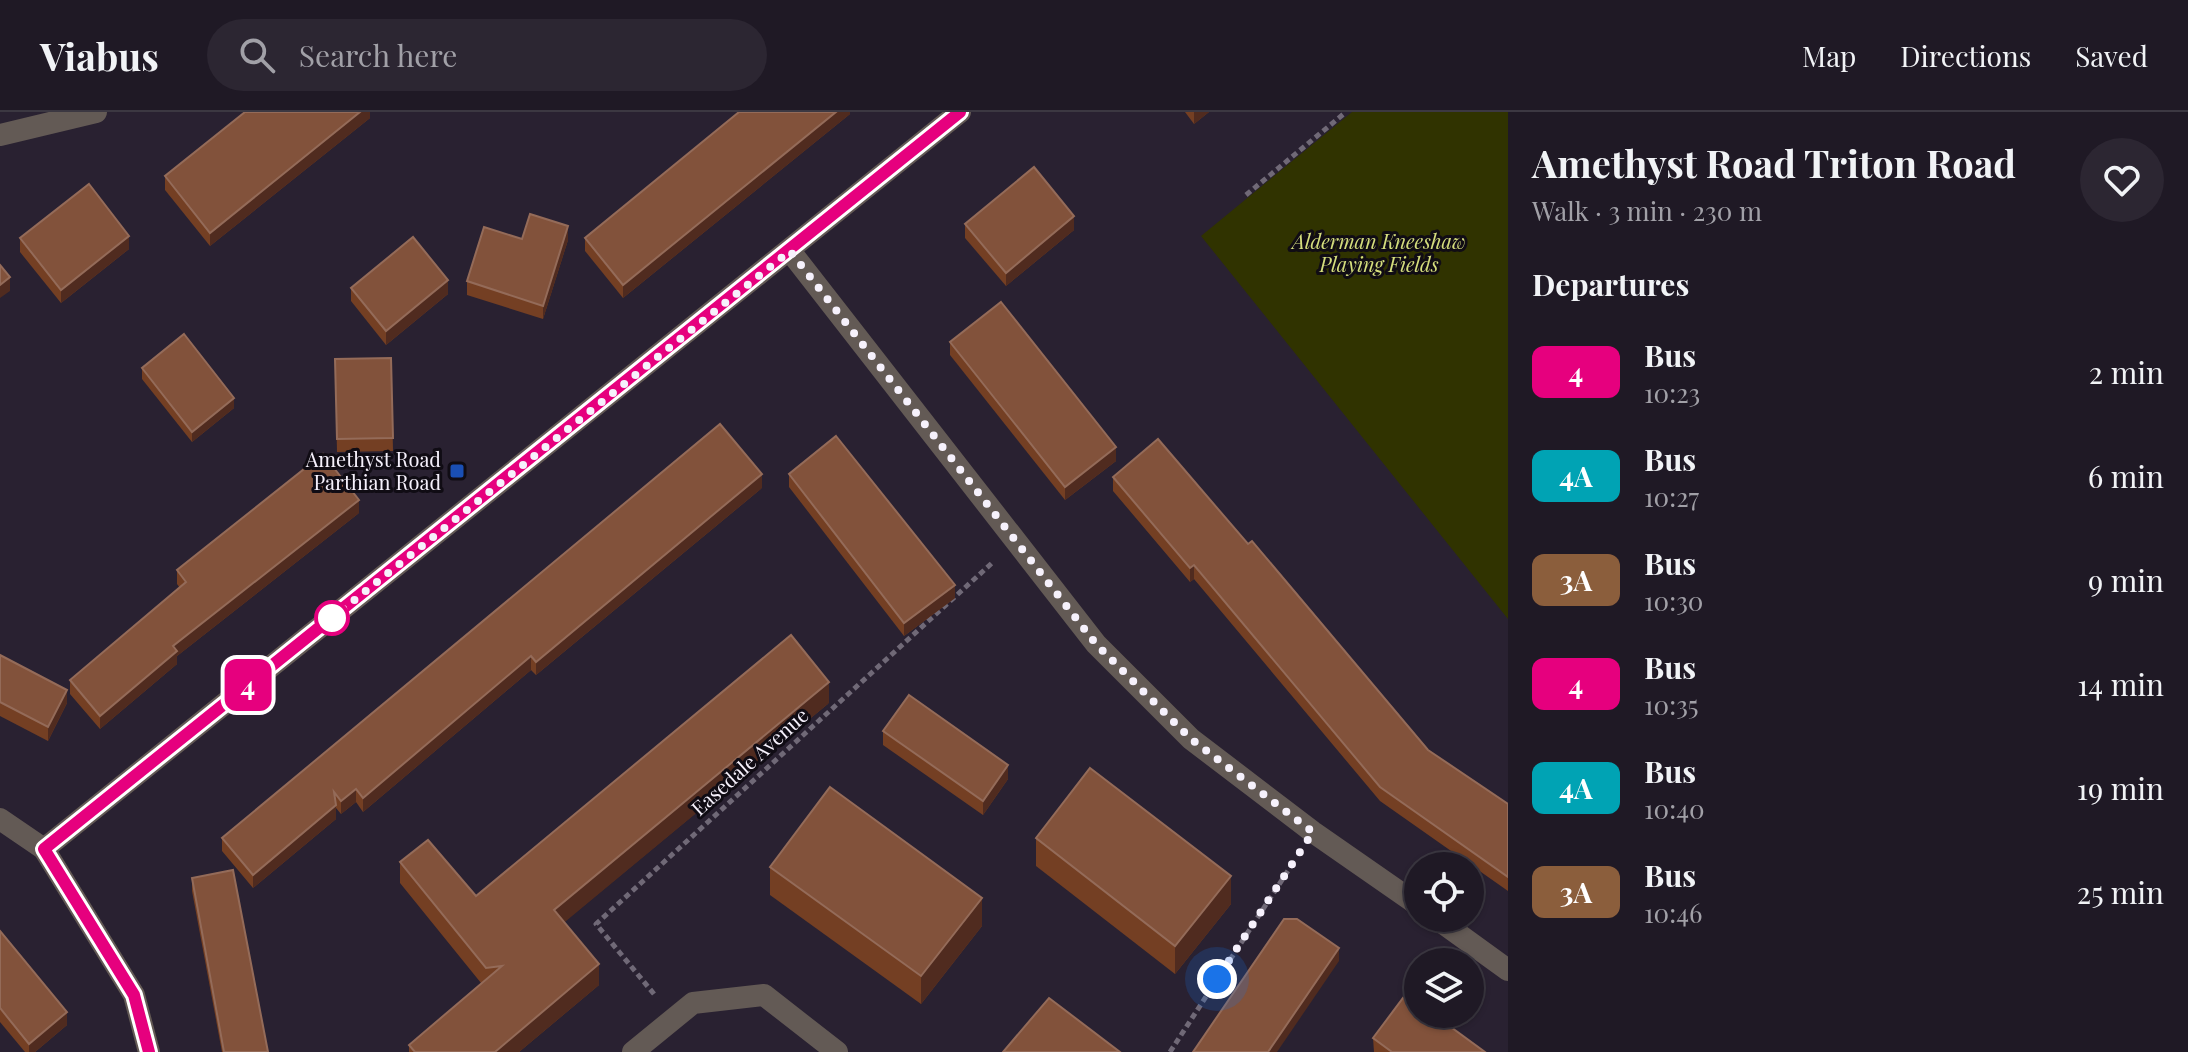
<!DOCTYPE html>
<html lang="en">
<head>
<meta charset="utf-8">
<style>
	:root { --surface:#1f1925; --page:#2c2632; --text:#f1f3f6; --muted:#a1a0a7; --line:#3c3842 }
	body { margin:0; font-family:"Playfair Display",serif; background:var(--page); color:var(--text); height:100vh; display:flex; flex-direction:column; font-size:30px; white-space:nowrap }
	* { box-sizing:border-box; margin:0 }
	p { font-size:26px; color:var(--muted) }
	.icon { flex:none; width:44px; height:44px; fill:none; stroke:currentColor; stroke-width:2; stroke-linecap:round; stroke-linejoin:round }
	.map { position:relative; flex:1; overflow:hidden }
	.panel { display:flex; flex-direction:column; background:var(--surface); width:680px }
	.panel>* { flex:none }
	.badge { padding:0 16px; border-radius:12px; font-size:28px; line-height:52px }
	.fabs { position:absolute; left:1404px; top:740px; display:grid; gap:16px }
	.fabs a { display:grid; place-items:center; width:80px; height:80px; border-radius:50%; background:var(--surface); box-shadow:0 2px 6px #0004,0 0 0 2px var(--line); font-size:40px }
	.you { position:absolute; width:40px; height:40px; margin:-20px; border:6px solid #fff; border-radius:50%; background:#1a73e8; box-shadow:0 0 0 12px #1a73e833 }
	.map>.badge { position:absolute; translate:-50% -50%; box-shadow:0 0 0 4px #fff }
	h2 { padding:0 24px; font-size:30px; line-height:72px }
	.round { display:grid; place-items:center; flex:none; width:84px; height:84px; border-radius:42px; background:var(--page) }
	.overview { display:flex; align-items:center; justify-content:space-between; height:136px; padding:0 24px }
	h1 { font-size:38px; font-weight:700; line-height:60px }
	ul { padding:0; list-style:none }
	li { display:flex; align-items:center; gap:24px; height:104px; padding:0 24px }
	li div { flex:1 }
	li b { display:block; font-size:30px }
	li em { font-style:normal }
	li .badge { min-width:88px; font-weight:700; text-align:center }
	header { display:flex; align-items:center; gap:48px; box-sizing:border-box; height:112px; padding:0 40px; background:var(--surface); border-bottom:2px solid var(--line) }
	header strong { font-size:38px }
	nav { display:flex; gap:44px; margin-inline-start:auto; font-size:28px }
	.search { width:560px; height:72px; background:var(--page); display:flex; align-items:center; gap:20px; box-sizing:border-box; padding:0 28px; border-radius:44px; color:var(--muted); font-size:30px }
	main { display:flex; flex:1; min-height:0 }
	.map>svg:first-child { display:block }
	.green { fill:#303300 }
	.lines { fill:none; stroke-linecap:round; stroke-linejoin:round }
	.path { stroke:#706977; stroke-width:5; stroke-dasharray:6 4; stroke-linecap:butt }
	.minor { stroke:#635a55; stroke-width:22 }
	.wall { fill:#743f23 }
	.shaded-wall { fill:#502b1f }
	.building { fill:#82523b; stroke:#946b59; stroke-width:2 }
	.line-casing { stroke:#fff; stroke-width:18 }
	.line { stroke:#e6007e; stroke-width:12 }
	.walk { stroke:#f6f1fc; stroke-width:8; stroke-dasharray:0 14.4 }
	.transit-dot { fill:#1a4fb4; stroke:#100c14; stroke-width:3 }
	.stop-dot { fill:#fff; stroke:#e6007e; stroke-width:4 }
	.labels { text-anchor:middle; stroke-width:6; stroke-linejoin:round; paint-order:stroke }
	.park-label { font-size:20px; font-style:italic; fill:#d5de7d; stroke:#100c14 }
	.poi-label { font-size:20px; fill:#f6f1fc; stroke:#100c14; text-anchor:end }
	.street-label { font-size:20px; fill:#f6f1fc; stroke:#100c14 }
</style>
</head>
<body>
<header>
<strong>Viabus</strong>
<div class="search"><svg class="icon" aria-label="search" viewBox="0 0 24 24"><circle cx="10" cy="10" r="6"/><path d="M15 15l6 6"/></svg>Search here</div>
<nav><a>Map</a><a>Directions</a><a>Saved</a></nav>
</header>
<main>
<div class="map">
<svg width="1508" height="940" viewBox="0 0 1508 940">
	<rect width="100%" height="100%" fill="#292131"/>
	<path class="green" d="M1352,0h156v507l-307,-383z"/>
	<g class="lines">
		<g class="path">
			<path d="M1246,83l100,-83"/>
			<path d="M654,882l-58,-70 396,-361"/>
			<path d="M1170,940l125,-192"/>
		</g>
		<g class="minor">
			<path d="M0,23l96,-23"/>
			<path d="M790,139l306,393 95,95 122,93 105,73"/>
			<path d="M0,707l44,30 90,146 15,57"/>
			<path d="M44,737l916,-737"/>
			<path d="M1436,806l72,52"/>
			<path d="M633,940l60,-49 71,-8 73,57"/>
		</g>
	</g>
	<g class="wall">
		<path d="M370,0v6l-160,128 -45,-56v-14z"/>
		<path d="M850,0v2l-227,184 -38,-47v-13z"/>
		<path d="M1185,0h24l-15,12z"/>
		<path d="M965,112l109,6 -68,56 -41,-48z"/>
		<path d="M20,126l109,11 -68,54 -41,-51z"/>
		<path d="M568,128l-25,79 -76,-24v-14z"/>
		<path d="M351,176l97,6 -62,51 -35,-44z"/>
		<path d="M950,230l166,119 -51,39 -115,-145z"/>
		<path d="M391,246l2,93 -56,1 -2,-93z"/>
		<path d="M142,256l92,40 -42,34 -50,-63z"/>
		<path d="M789,362l166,124 -51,38 -115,-149z"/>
		<path d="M1113,365l135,67 180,206 80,54v87l-128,-90 -186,-222 -4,3 -77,-91z"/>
		<path d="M762,376l-226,187 -5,-5 -168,142 -7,-10 -15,12 -5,-6v11l-83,69 -31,-37v-13z"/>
		<path d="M359,401l-182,143v8l-77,65 -30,-35v-14l110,-92 -3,-4v-14z"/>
		<path d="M0,543l67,48 -19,38 -48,-25z"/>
		<path d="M829,591l-265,219 35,63 -80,67h-110v-7l72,-62 -81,-100v-21l76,34z"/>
		<path d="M883,619l125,48 -25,36 -100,-70z"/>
		<path d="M1036,726l195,66 -56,70 -139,-108z"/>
		<path d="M770,755l212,59 -61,78 -151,-109z"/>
		<path d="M192,766l76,174h-46l-30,-161z"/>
		<path d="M0,819l67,94 -32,27h-10l-25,-30z"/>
		<path d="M1373,926l112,14h-111z"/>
	</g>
	<g class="shaded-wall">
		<path d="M360,0h10v6l-160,128v-13z"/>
		<path d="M836,0h14v2l-227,184v-13z"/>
		<path d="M1194,0h15l-15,12z"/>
		<path d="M1074,104v14l-68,56v-13z"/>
		<path d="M568,114v14l-25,79v-13z"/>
		<path d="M129,124v13l-68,54v-13z"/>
		<path d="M10,165v14l-10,7v-13z"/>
		<path d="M448,168v14l-62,51v-14z"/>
		<path d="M234,286v10l-42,34v-10z"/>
		<path d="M1116,335v14l-51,39v-13z"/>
		<path d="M762,362v14l-226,187v-13z"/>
		<path d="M359,388v13l-182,143v8l-77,65v-13l73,-70z"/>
		<path d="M1194,453v14l-4,3v-14z"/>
		<path d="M955,473v13l-51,38v-13z"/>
		<path d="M531,544v14l-168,142v-14z"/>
		<path d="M829,570v21l-275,228v-21z"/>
		<path d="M67,578v13l-19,38v-14z"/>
		<path d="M1008,653v14l-25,36v-14z"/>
		<path d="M356,677v13l-15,12v-13z"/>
		<path d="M336,693v14l-83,69v-13z"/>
		<path d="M1231,764v28l-56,70v-28z"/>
		<path d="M982,786v28l-61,78v-28z"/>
		<path d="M1339,836v13l-62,91h-9z"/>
		<path d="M599,852v21l-80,67h-24z"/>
		<path d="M67,900v13l-32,27h-6v-8z"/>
	</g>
	<g class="building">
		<path d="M245,0h115l-150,121 -45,-57z"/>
		<path d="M739,0h97l-213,173 -38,-47z"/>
		<path d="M1034,55l40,49 -68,57 -41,-49z"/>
		<path d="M89,72l40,52 -68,54 -41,-52z"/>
		<path d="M530,102l38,12 -25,80 -76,-25 17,-54 38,12z"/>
		<path d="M413,125l35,43 -62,51 -35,-43z"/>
		<path d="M0,153l10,12 -10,8z"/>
		<path d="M1001,190l115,145 -51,40 -115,-145z"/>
		<path d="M184,222l50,64 -42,34 -50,-64z"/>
		<path d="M391,246l2,80 -56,1 -2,-80z"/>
		<path d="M720,312l42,50 -226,188 -5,-6 -168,142 -7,-9 -15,12 -7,-9 2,13 -83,70 -31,-37z"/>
		<path d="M836,324l119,149 -51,38 -115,-149z"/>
		<path d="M1158,327l90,105 4,-3 176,209 80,54v73l-128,-90 -186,-222 -4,3 -77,-91z"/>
		<path d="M323,342l36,46 -186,146 4,5 -77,65 -30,-36 116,-98 -9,-12z"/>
		<path d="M791,523l38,47 -275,228 45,54 -104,88h-80l-6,-7 93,-79 -16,2 -86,-106 28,-22 48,56z"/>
		<path d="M0,543l67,35 -19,37 -48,-25z"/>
		<path d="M909,583l99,70 -25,36 -100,-70z"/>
		<path d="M1090,656l141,108 -56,70 -139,-108z"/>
		<path d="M830,675l152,111 -61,78 -151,-109z"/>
		<path d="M233,758l35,182h-44l-32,-174z"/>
		<path d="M1284,807h13l42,29 -71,104h-75z"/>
		<path d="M0,819l67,81 -38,32 -29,-36z"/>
		<path d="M1406,882l12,9v11h15l52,38h-93l-19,-14z"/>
		<path d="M1049,886l71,54h-117z"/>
	</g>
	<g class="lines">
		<g class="line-casing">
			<path id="line" d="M149,940l-15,-57 -90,-146 916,-737"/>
		</g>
		<use href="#line" class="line"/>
		<path class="walk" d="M332,506l458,-367 306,393 95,95 122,93 -96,147"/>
	</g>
	<rect class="transit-dot" x="449" y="351" width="16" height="16" rx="4"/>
	<circle class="stop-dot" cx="332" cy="506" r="16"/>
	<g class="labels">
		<g class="park-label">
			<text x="1379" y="137">Alderman Kneeshaw<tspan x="1379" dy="23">Playing Fields</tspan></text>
		</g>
		<g class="poi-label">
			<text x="441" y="355">Amethyst Road<tspan x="441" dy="23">Parthian Road</tspan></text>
		</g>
		<g class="street-label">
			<text transform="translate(750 650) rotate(-42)" y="7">Easedale Avenue</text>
		</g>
	</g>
</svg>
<div class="fabs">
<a><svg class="icon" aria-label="locate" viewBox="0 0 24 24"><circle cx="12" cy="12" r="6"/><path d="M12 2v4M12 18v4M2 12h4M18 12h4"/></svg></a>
<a><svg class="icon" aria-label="layers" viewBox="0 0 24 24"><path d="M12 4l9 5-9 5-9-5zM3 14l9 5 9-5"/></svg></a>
</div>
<div class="you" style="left:1217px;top:867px"></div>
<b class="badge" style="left:248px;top:573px;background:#e6007e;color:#fff">4</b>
</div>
<section class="panel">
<div class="overview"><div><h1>Amethyst Road Triton Road</h1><p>Walk · 3 min · 230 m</p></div><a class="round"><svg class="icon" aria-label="heart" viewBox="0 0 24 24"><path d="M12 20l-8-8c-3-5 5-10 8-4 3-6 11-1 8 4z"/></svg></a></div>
<h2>Departures</h2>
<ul>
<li><span class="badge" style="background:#e6007e;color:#fff">4</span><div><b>Bus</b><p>10:23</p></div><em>2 min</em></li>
<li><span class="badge" style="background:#00a3b4;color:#fff">4A</span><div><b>Bus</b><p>10:27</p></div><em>6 min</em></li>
<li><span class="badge" style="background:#8b5e3c;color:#fff">3A</span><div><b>Bus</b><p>10:30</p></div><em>9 min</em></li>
<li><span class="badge" style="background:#e6007e;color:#fff">4</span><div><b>Bus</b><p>10:35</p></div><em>14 min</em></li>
<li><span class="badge" style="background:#00a3b4;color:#fff">4A</span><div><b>Bus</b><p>10:40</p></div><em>19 min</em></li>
<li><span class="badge" style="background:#8b5e3c;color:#fff">3A</span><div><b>Bus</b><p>10:46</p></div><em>25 min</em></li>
</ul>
</section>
</main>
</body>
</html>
